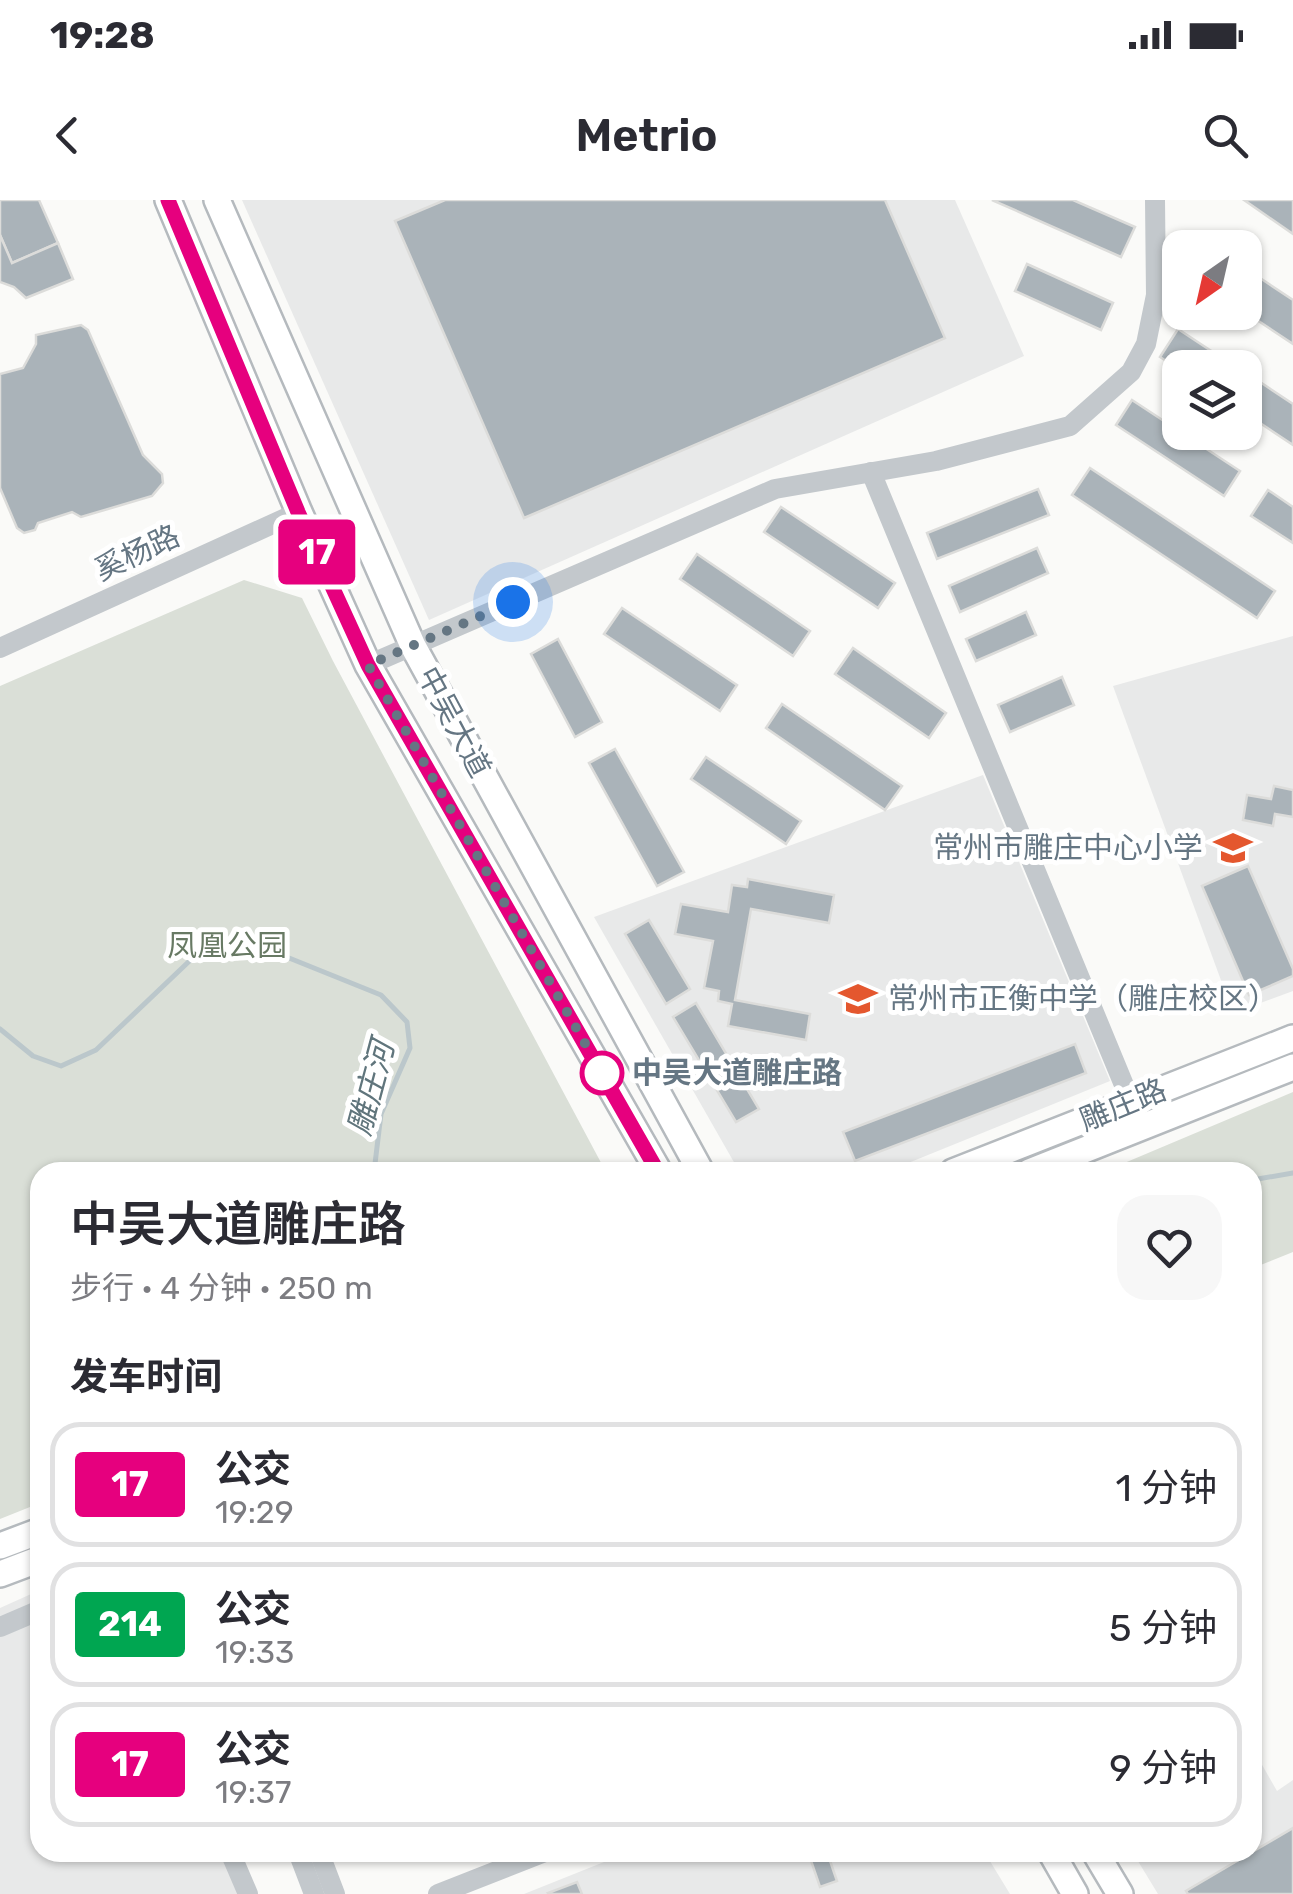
<!DOCTYPE html>
<html lang="zh">
<head>
<meta charset="utf-8">
<style>
	:root { --surface:#fff; --page:#f7f7f7; --text:#2b2b33; --muted:#7c7c81; --line:#e1e1e2 }
	body { margin:0; font-family:Rubik,"Noto Sans SC",sans-serif; background:var(--page); color:var(--text); height:100vh; display:flex; flex-direction:column; font-size:38px; white-space:nowrap }
	* { box-sizing:border-box; margin:0 }
	p { font-size:32px; color:var(--muted) }
	.icon { flex:none; width:55px; height:55px; fill:none; stroke:currentColor; stroke-width:2; stroke-linecap:round; stroke-linejoin:round }
	.map { position:relative; flex:1; overflow:hidden }
	.sheet { position:absolute; left:30px; top:962px; width:1232px; height:700px; display:flex; flex-direction:column; background:var(--surface); border-radius:30px; box-shadow:0 2px 8px #0004 }
	.sheet>* { flex:none }
	.badge { padding:0 20px; border-radius:8px; font-size:35px; line-height:65px }
	.needle { width:65px; rotate:214deg }
	.buttons { position:absolute; left:1162px; top:30px; display:grid; gap:20px }
	.buttons a { display:grid; place-items:center; width:100px; height:100px; border-radius:20px; background:var(--surface); box-shadow:0 2px 8px #0004; font-size:50px }
	.you { position:absolute; width:50px; height:50px; margin:-25px; border:8px solid #fff; border-radius:50%; background:#1a73e8; box-shadow:0 0 0 15px #1a73e833 }
	.map>.badge { position:absolute; translate:-50% -50%; box-shadow:0 0 0 5px #fff }
	h2 { padding:0 40px; font-size:38px; line-height:90px }
	.round { display:grid; place-items:center; flex:none; width:105px; height:105px; border-radius:30px; background:var(--page) }
	.summary { display:flex; align-items:center; justify-content:space-between; height:170px; padding:0 40px }
	h1 { font-size:48px; font-weight:600; line-height:75px }
	ul { padding:0; list-style:none }
	li { display:flex; align-items:center; gap:30px; height:125px; margin:0 20px 15px; padding:0 20px; border:5px solid var(--line); border-radius:30px }
	li div { flex:1 }
	li b { display:block; font-size:38px }
	li em { font-style:normal }
	li .badge { min-width:110px; font-weight:700; text-align:center }
	.status { display:flex; justify-content:space-between; align-items:center; height:70px; padding:0 50px; background:var(--surface); direction:ltr }
	.status svg { height:28px; fill:currentColor }
	header { display:flex; justify-content:space-between; align-items:center; height:130px; padding:0 40px; background:var(--surface); font-size:45px; font-weight:600 }
	.map>svg:first-child { display:block }
	.built { fill:#e8e9e9 }
	.green { fill:#dadfd7 }
	.lines { fill:none; stroke-linecap:round; stroke-linejoin:round }
	.stream { stroke:#bbc7cb; stroke-width:5 }
	.building { fill:#aab3b9; stroke:#dcdcda; stroke-width:2.5 }
	.major-casing { stroke:#b5babe; stroke-width:30 }
	.minor { stroke:#c3c8cc; stroke-width:20 }
	.major { stroke:#fff; stroke-width:25 }
	.line-casing { stroke:#fff; stroke-width:22 }
	.line { stroke:#e6007e; stroke-width:15 }
	.walk { stroke:#657683; stroke-width:10; stroke-dasharray:0 18 }
	.stop-dot { fill:#fff; stroke:#e6007e; stroke-width:5 }
	.labels { text-anchor:middle; stroke-width:10; stroke-linejoin:round; paint-order:stroke }
	.street-label { font-size:30px; fill:#657683; stroke:#fff }
	.poi-label { font-size:30px; fill:#657683; stroke:#fff; text-anchor:end }
	.park-label { font-size:30px; fill:#687a64; stroke:#fff }
	.stop-label { font-size:30px; font-weight:bold; fill:#657683; stroke:#fff; text-anchor:start }
	.water-label { font-size:32px; font-style:italic; fill:#60757c; stroke:#fff }
</style>
</head>
<body>
<div class="status"><b>19:28</b><svg viewBox="0 0 49 12"><path d="M0 12V9h3v3zM5 12V6h3v6zM10 12V3h3v9zM15 12V0h3v12zM26 1h20v11H26zM47 4h2v5h-2z"/></svg></div>
<header><svg class="icon" aria-label="back" viewBox="0 0 24 24"><path d="M15 5l-7 7 7 7"/></svg>Metrio<svg class="icon" aria-label="search" viewBox="0 0 24 24"><circle cx="10" cy="10" r="6"/><path d="M15 15l6 6"/></svg></header>
<div class="map">
<svg width="1293" height="1694" viewBox="0 0 1293 1694">
	<rect width="100%" height="100%" fill="#fafaf8"/>
	<g class="built">
		<path d="M242,0h713l69,156 -595,264z"/>
		<path d="M1293,436v355l-60,22 -120,-327z"/>
		<path d="M983,575l127,306 -224,91h-142l-9,-8 -141,-247z"/>
		<path d="M40,1390v262l200,1 17,41h-257v-286z"/>
		<path d="M1253,1549l24,42 16,-11v114h-135l-25,-41 119,-1z"/>
		<path d="M629,1652l356,1 25,41h-486z"/>
	</g>
	<g class="green">
		<path d="M244,380l58,18 31,63 273,511h-566v331l-40,16v-833z"/>
		<path d="M1293,892v160l-40,16 -1,-96h-149z"/>
	</g>
	<g class="lines">
		<g class="stream">
			<path d="M0,829l33,27 28,10 35,-16 105,-100 41,-11 139,56 26,27 3,26 -29,66 -7,58"/>
			<path d="M1252,980l41,-7"/>
		</g>
	</g>
	<g class="building">
		<path d="M0,0h39l19,43 -46,20 -12,-28z"/>
		<path d="M445,0h440l60,138 -421,180 -129,-297z"/>
		<path d="M992,0h81l62,27 -14,30z"/>
		<path d="M1244,0h49v34z"/>
		<path d="M0,35l12,28 46,-20 15,36 -47,19 -12,-11 -14,-5z"/>
		<path d="M1027,64l86,39 -12,27 -86,-39z"/>
		<path d="M1245,68l48,32v44l-48,-32z"/>
		<path d="M81,125l7,5 55,125 19,19 1,9 -11,13 -71,21 -9,-5 -34,11 -3,7 -11,3 -7,-5 -17,-40v-114l23,-6 13,-24v-9z"/>
		<path d="M1178,129l59,39h-57v2l-20,-13z"/>
		<path d="M1245,172l48,32v41l-48,-32z"/>
		<path d="M1132,200l108,71 -16,25 -108,-71z"/>
		<path d="M1090,268l185,123 -18,27 -185,-123z"/>
		<path d="M1038,289l11,26 -112,44 -10,-26z"/>
		<path d="M1268,290l25,17v36l-42,-27z"/>
		<path d="M781,307l114,76 -17,25 -114,-76z"/>
		<path d="M1037,348l11,25 -88,39 -11,-26z"/>
		<path d="M697,354l113,77 -17,25 -113,-77z"/>
		<path d="M622,408l115,77 -17,26 -116,-77z"/>
		<path d="M1026,412l10,23 -60,26 -10,-22z"/>
		<path d="M558,439l44,83 -27,15 -44,-83z"/>
		<path d="M853,448l93,65 -17,25 -94,-64z"/>
		<path d="M1062,477l12,28 -64,27 -12,-27z"/>
		<path d="M782,504l120,82 -17,24 -119,-82z"/>
		<path d="M615,549l69,123 -27,14 -68,-123z"/>
		<path d="M706,557l95,64 -15,23 -95,-65z"/>
		<path d="M1274,586l19,4v27l-18,-3 -2,12 -30,-6 4,-25 24,4z"/>
		<path d="M1248,666l45,103v7l-44,19 -47,-109z"/>
		<path d="M748,679l86,16 -5,28 -78,-14 -16,91 75,14 -4,26 -78,-14 4,-22 -14,-3 1,-10 -15,-3 9,-47 -38,-7 6,-30 47,8 4,-27 15,2z"/>
		<path d="M649,720l41,69 -24,15 -41,-70z"/>
		<path d="M696,803l63,106 -23,13 -63,-105z"/>
		<path d="M1075,844l11,29 -231,88 -12,-29z"/>
		<path d="M1293,1628v66h-105l-2,-3z"/>
		<path d="M808,1652h19l10,29 -17,6z"/>
		<path d="M577,1682l5,12h-33l-1,-1z"/>
	</g>
	<g class="lines">
		<g class="major-casing">
			<g id="major">
				<path d="M168,0l131,312 69,153 291,507"/>
				<path d="M217,0l196,446 288,526"/>
				<path d="M953,972l340,-134"/>
				<path d="M1029,972l264,-105"/>
				<path d="M0,1346l40,-15"/>
				<path d="M0,1374l40,-15"/>
				<path d="M1051,1652l24,42"/>
				<path d="M1095,1652l25,42"/>
			</g>
		</g>
		<g class="minor">
			<path d="M871,272l260,630"/>
			<path d="M0,448l299,-136"/>
			<path d="M368,465l407,-176 161,-28 134,-35 61,-54 15,-28 10,-49 -1,-95"/>
			<path d="M0,1427l40,-17"/>
			<path d="M230,1652l18,42"/>
			<path d="M298,1652l16,42"/>
			<path d="M319,1652l16,42"/>
			<path d="M438,1694l107,-42"/>
		</g>
		<use href="#major" class="major"/>
	</g>
	<g class="lines">
		<g class="line-casing">
			<path id="line" d="M168,0l130,312 70,153 290,507"/>
		</g>
		<use href="#line" class="line"/>
		<path class="walk" d="M513,402l-145,63 234,408"/>
	</g>
	<defs>
		<g id="school-bare" transform="scale(3)"><path d="M0-5L7-2L0 1L-7-2ZM-4 1L0 2.5L4 1V4Q0 6-4 4Z" fill="#e4572e" stroke="#fff" stroke-width="2.5" paint-order="stroke"/></g>
	</defs>
	<g fill-rule="evenodd">
		<use href="#school-bare" x="1233" y="648"/>
		<use href="#school-bare" x="858" y="799"/>
	</g>
	<circle class="stop-dot" cx="602" cy="873" r="20"/>
	<g class="labels">
		<g class="street-label">
			<text transform="translate(137 353) rotate(-25)" y="10">奚杨路</text>
			<text transform="translate(454 522) rotate(62)" y="10">中吴大道</text>
			<text transform="translate(1123 905) rotate(-22)" y="10">雕庄路</text>
		</g>
		<g class="poi-label">
			<text x="1203" y="658">常州市雕庄中心小学</text>
			<text x="888" y="809" text-anchor="start">常州市正衡中学（雕庄校区）</text>
		</g>
		<g class="park-label">
			<text x="227" y="756">凤凰公园</text>
		</g>
		<g class="stop-label">
			<text x="632" y="883">中吴大道雕庄路</text>
		</g>
		<g class="water-label">
			<text transform="translate(371 888) rotate(-75)" y="11">雕庄河</text>
		</g>
	</g>
</svg>
<div class="buttons">
<a><svg class="needle" viewBox="-14 -14 28 28"><path d="M0-13l5 13h-10z" fill="#e53935"/><path d="M0 13l5-13h-10z" fill="#7c7c81"/></svg></a>
<a><svg class="icon" aria-label="layers" viewBox="0 0 24 24"><path d="M12 4l9 5-9 5-9-5zM3 14l9 5 9-5"/></svg></a>
</div>
<div class="you" style="left:513px;top:402px"></div>
<b class="badge" style="left:317px;top:352px;background:#e6007e;color:#fff">17</b>
<section class="sheet">
<div class="summary"><div><h1>中吴大道雕庄路</h1><p>步行 · 4 分钟 · 250 m</p></div><a class="round"><svg class="icon" aria-label="heart" viewBox="0 0 24 24"><path d="M12 20l-8-8c-3-5 5-10 8-4 3-6 11-1 8 4z"/></svg></a></div>
<h2>发车时间</h2>
<ul>
<li><span class="badge" style="background:#e6007e;color:#fff">17</span><div><b>公交</b><p>19:29</p></div><em>1 分钟</em></li>
<li><span class="badge" style="background:#00a651;color:#fff">214</span><div><b>公交</b><p>19:33</p></div><em>5 分钟</em></li>
<li><span class="badge" style="background:#e6007e;color:#fff">17</span><div><b>公交</b><p>19:37</p></div><em>9 分钟</em></li>
</ul>
</section>
</div>
</body>
</html>
